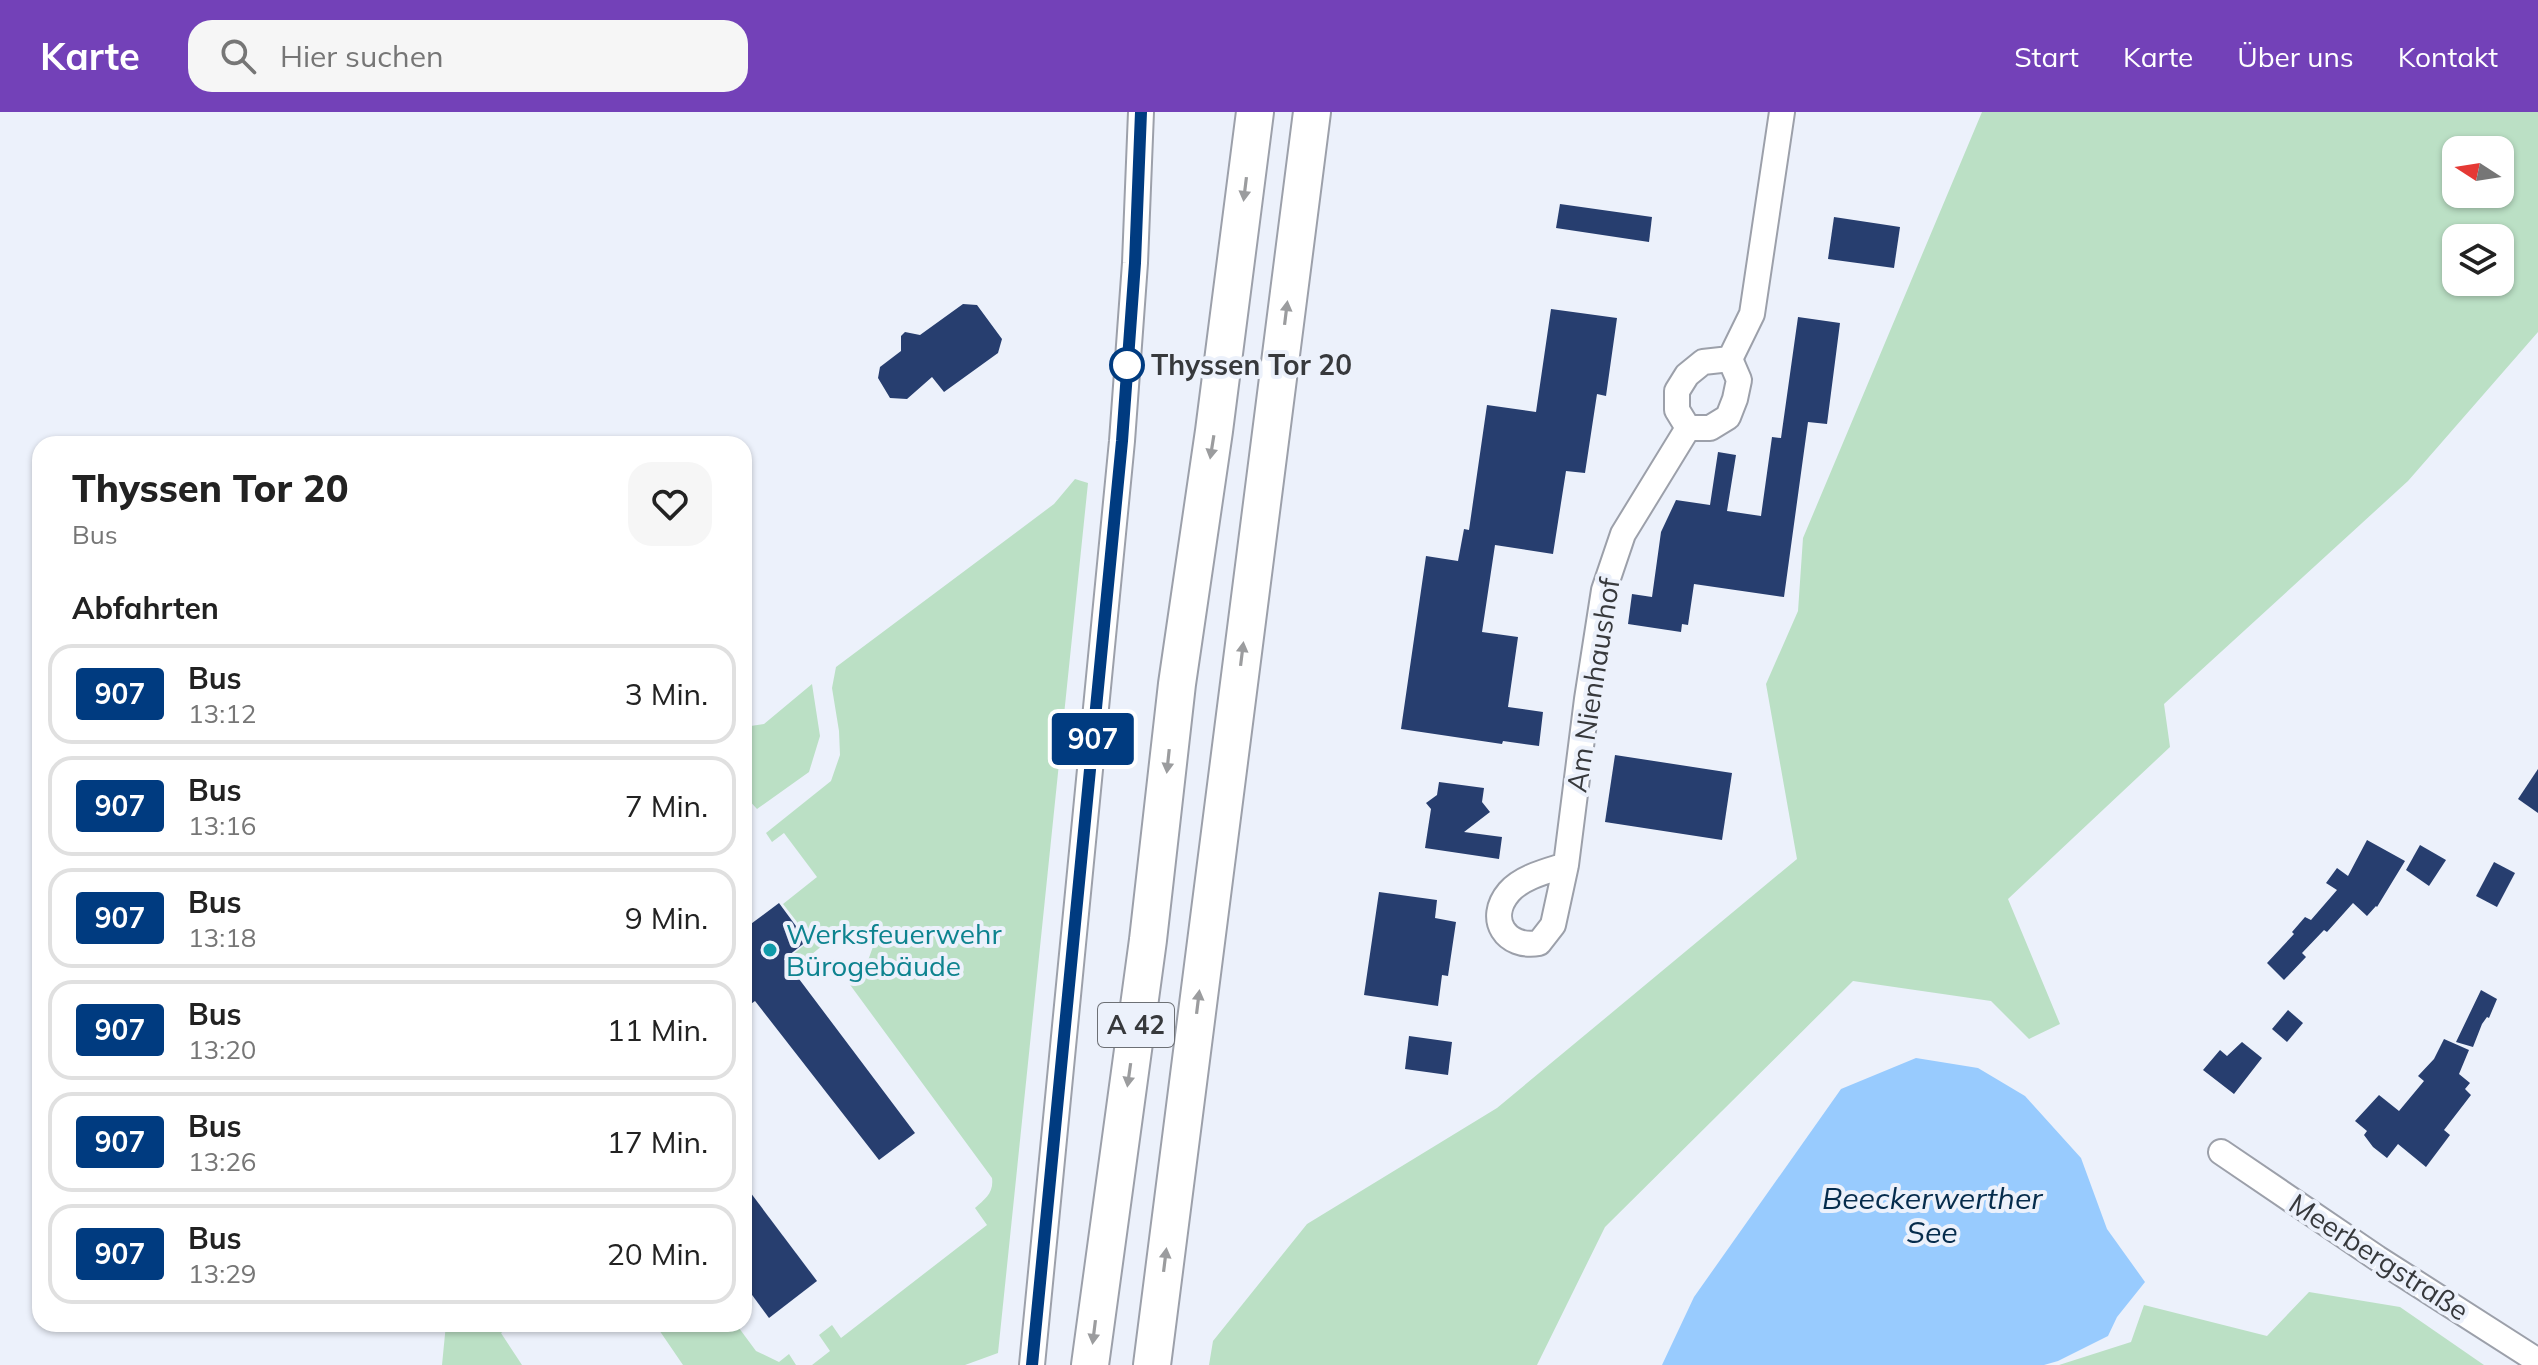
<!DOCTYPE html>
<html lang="de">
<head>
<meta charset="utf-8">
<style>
	:root { --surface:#fff; --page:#f6f6f6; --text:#222; --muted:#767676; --line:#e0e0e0; --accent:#7341b8 }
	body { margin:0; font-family:Mulish,sans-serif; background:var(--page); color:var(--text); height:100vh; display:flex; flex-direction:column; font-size:30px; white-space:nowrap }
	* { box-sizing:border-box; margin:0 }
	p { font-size:26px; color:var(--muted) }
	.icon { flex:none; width:44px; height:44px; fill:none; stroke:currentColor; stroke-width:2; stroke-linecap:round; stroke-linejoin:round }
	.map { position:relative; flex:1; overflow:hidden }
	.side { position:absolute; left:32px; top:324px; width:720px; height:896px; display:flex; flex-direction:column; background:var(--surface); border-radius:24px; box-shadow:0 2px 6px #0004 }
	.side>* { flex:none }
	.badge { padding:0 16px; border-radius:6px; font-size:28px; line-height:52px }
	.needle { width:52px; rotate:282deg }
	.buttons { position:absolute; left:2442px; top:24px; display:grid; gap:16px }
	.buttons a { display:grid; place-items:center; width:72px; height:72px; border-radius:16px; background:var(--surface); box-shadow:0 2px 6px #0004; font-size:40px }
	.map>.badge { position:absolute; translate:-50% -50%; box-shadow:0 0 0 4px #fff }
	h2 { padding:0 40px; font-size:30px; line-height:72px }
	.round { display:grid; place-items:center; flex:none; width:84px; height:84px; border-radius:24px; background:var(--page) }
	.summary { display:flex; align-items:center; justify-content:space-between; height:136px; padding:0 40px }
	h1 { font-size:38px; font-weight:800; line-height:60px }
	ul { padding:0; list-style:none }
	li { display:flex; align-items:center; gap:24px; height:100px; margin:0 16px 12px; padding:0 24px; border:4px solid var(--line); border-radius:24px }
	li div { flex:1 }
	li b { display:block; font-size:30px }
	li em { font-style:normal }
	li .badge { min-width:88px; font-weight:700; text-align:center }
	header { display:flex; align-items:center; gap:48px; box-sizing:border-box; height:112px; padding:0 40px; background:var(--accent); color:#fff }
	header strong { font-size:38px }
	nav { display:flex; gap:44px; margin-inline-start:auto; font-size:28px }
	.search { width:560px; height:72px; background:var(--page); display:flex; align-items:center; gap:20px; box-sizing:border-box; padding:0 28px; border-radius:24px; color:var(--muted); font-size:30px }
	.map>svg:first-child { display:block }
	.green { fill:#bbe0c5; fill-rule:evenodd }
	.water { fill:#98cbfe }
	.building { fill:#273e6f }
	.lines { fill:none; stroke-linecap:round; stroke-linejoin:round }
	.minor-casing { stroke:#9ca0aa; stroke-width:28 }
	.highway-casing { stroke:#9ca0aa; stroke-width:40 }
	.minor { stroke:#fff; stroke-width:24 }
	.highway { stroke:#fff; stroke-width:36 }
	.oneway { fill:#9b9c9e }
	.line-casing { stroke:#fff; stroke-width:18 }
	.line { stroke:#003b80; stroke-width:12 }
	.stop-dot { fill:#fff; stroke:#003b80; stroke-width:4 }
	.culture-dot { fill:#0f9aa8; stroke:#ecf1fb; stroke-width:3 }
	.labels { text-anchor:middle; stroke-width:8; stroke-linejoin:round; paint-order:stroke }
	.shield { fill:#ecf1fb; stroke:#6d7075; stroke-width:2 }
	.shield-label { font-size:26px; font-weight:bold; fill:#37393c }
	.stop-label { font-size:28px; font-weight:bold; fill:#37393c; stroke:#ecf1fb; text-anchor:start }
	.street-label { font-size:28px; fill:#37393c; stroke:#ecf1fb }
	.culture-label { font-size:28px; fill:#0d838f; stroke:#ecf1fb; text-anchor:start }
	.water-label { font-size:30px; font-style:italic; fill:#062c4c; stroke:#ecf1fb }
</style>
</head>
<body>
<header>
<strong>Karte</strong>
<div class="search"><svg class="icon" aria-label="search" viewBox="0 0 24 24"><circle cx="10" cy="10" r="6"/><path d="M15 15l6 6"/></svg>Hier suchen</div>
<nav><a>Start</a><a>Karte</a><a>Über uns</a><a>Kontakt</a></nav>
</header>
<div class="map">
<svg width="2538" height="1253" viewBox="0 0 2538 1253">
	<rect width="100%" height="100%" fill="#ecf1fb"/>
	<g class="green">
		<path d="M1982,0h556v220l-130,149 -244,223 6,43 -162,152 52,125 -31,15 -38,-38 -138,-20 -248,246 -68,138h-328l4,-24 94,-117 190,-116 300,-249 -31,-175 32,-73 5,-73zM2500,38v44h-44v-44zM2500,126v44h-44v-44z"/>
		<path d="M1075,367l13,4 -90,870 -33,12h-153l18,-14 -11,-16 13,-10 9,13 146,-113 -12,-17c10,-9 19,-15 17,-30l-144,-196 18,-16 8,-22 -11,-14 -19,-2 -48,39 -8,-9 23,-18 -28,-36 34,-27 -33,-44 -12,9 -6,-9 65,-52 9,-26 -1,-24 -7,-43 4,-21 218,-163z"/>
		<path d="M812,572l8,52 -11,36 -52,37 -13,-14v-68l20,-3z"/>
		<path d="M2309,1180l91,15 84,58h-425l72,-23 13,-37 123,31z"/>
		<path d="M446,1212h68l-13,9 21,32h-80z"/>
		<path d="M655,1212h81l20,27 23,11 10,-8 7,11h-113z"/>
	</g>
	<path class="water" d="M1916,946l62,10 47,28 56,62 26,71 38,53 -28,35 -9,19 -50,25 -14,4h-382l32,-68 147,-208z"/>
	<g class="building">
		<path d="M1560,92l92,13 -3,25 -93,-14z"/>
		<path d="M1834,105l66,10 -6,41 -66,-9z"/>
		<path d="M963,192l14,1 25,34 -4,14 -54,39 -12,-15 -25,22 -17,-1 -12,-20 2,-11 21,-16v-15l4,-4 15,3z"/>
		<path d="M1551,197l66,9 -11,78 -9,-2 -12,79 -19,-2 -13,83 -58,-9 -13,87 36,5 -10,70 35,5 -4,34 -36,-5 -1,3 -101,-15 25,-173 32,5 6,-32 5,1 18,-125 49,7z"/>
		<path d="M1798,205l42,6 -13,101 -19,-2 -24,175 -90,-13 -6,41 -6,-1 -1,8 -53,-8 4,-30 20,3 9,-65 15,-32 34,5 8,-53 18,3 -9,56 34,5 11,-79 9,1z"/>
		<path d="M1615,643l117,18 -10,67 -117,-18z"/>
		<path d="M2538,657v44l-20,-14z"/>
		<path d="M1439,670l45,6 -2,14 8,10 -26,20 38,5 -3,22 -74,-11 6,-39 -5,-6 11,-8z"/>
		<path d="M2367,728l38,21 -28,46 -1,-1 -9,10 -14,-13 -26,29 -3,-2 -22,23 4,4 -22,23 -17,-17 27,-29 -2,-2 13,-15 6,3 26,-30 -11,-7 11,-15 11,8z"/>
		<path d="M2420,733l26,15 -17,26 -23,-16z"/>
		<path d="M2494,750l21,11 -18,34 -21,-11z"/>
		<path d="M1379,780l58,8 -2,18 21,4 -8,54 -6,-1 -4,31 -74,-11z"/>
		<path d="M779,791l28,38 -23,18 131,174 -36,27 -124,-159 -11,8v-80z"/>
		<path d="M2481,878l16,9 -8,19 -2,-1 -5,7 -9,23 -17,-5z"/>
		<path d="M2288,898l15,13 -16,19 -15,-13z"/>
		<path d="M1409,924l43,6 -4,33 -43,-6z"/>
		<path d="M2444,927l25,11 -10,24 11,9 -5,6 6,6 -27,35 6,5 -24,32 -28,-23 -11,14 -14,-11 -9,-12 3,-4 -12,-10 24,-26 20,16 25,-30 -6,-5 16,-17z"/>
		<path d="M2242,930l20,16 -28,36 -31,-24 17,-20 7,6z"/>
		<path d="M744,1072l73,97 -48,37 -25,-34z"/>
	</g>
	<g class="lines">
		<g class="minor-casing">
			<g id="minor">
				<path d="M1688,316h22l18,-11 7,-18 4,-19 -9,-21"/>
				<path d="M1566,753c-19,6 -44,12 -57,27 -23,27 -3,57 30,51l14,-18 13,-60 21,-166 17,-109 19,-56 65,-106 -11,-18v-19l10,-16 16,-13 27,-3 22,-45 30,-202"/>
				<path d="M2221,1040l156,106 161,103"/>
				<path d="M1032,1253l90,-924 13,-178 6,-151"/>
			</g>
		</g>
		<g class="highway-casing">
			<g id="highway">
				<path d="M1090,1253l58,-425 29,-256 37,-253 41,-319"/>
				<path d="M1152,1253l160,-1253"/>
			</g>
		</g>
		<use href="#minor" class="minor"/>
		<use href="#highway" class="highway"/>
	</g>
	<defs><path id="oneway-solid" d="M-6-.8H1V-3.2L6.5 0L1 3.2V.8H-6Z" transform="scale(2)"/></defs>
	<g class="oneway">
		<use href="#oneway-solid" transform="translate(1245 77) rotate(97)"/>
		<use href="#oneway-solid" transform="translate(1286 201) rotate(-83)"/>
		<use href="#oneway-solid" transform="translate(1212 335) rotate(99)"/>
		<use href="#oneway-solid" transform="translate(1242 542) rotate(-83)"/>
		<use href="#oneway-solid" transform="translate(1168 649) rotate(96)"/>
		<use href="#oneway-solid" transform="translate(1198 890) rotate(-83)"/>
		<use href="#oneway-solid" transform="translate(1129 963) rotate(98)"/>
		<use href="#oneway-solid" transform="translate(1165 1148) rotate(-83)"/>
		<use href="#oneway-solid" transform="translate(1094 1220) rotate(97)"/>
	</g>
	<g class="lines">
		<g class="line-casing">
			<path id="line" d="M1032,1253l90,-924 13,-178 6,-151"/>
		</g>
		<use href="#line" class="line"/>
	</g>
	<circle class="stop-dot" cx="1127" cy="253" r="16"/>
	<circle class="culture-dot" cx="770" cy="838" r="8"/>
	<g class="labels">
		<rect class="shield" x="1098" y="891" width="76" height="44" rx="6"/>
		<g class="shield-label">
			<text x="1136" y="922">A 42</text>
		</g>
		<g class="stop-label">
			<text x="1151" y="263">Thyssen Tor 20</text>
		</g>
		<g class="street-label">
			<text transform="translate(1593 573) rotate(-81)" y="10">Am Nienhaushof</text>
			<text transform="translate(2379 1145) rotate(33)" y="10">Meerbergstraße</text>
		</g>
		<g class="culture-label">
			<text x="786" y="832">Werksfeuerwehr<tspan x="786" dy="32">Bürogebäude</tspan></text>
		</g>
		<g class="water-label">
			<text x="1932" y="1097">Beeckerwerther<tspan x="1932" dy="34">See</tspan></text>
		</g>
	</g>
</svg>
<div class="buttons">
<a><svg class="needle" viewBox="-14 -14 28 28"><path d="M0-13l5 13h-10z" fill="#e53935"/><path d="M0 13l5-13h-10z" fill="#767676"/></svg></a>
<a><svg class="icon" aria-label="layers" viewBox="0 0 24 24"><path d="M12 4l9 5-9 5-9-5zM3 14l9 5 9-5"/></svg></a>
</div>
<b class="badge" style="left:1093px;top:627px;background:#003b80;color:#fff">907</b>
<section class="side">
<div class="summary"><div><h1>Thyssen Tor 20</h1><p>Bus</p></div><a class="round"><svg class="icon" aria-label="heart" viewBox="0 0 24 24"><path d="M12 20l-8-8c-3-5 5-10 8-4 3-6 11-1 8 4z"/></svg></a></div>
<h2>Abfahrten</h2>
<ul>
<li><span class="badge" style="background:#003b80;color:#fff">907</span><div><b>Bus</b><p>13:12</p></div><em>3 Min.</em></li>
<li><span class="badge" style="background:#003b80;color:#fff">907</span><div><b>Bus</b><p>13:16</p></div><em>7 Min.</em></li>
<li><span class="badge" style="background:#003b80;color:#fff">907</span><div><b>Bus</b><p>13:18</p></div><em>9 Min.</em></li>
<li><span class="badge" style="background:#003b80;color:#fff">907</span><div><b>Bus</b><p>13:20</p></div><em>11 Min.</em></li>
<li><span class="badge" style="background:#003b80;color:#fff">907</span><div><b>Bus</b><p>13:26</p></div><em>17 Min.</em></li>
<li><span class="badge" style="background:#003b80;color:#fff">907</span><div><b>Bus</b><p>13:29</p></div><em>20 Min.</em></li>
</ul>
</section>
</div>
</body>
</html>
